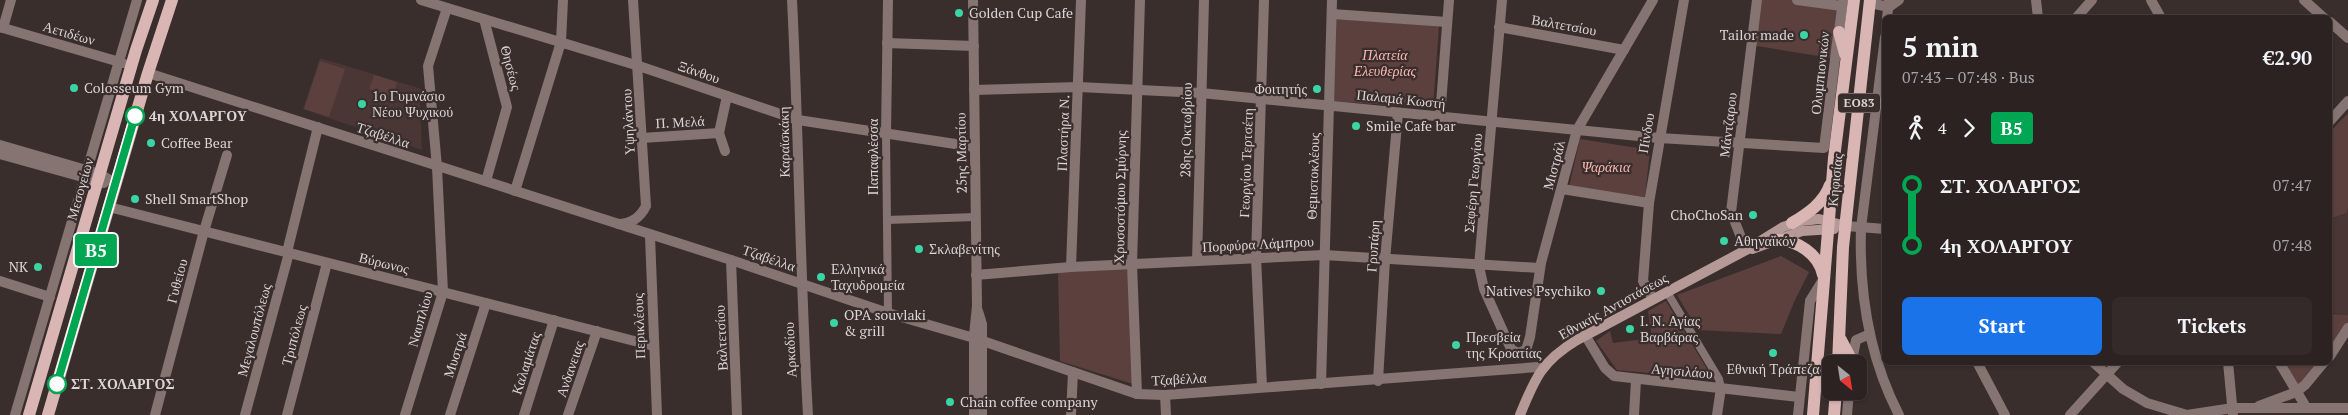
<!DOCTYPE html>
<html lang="en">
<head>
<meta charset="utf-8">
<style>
	:root { --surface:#2c2222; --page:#342a2a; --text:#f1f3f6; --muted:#a6a4a5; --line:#483f40; --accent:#1a73e8 }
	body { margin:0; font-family:"PT Serif",serif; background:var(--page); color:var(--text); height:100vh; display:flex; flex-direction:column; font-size:19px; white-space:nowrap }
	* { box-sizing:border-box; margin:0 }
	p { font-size:16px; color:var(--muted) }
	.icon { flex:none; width:28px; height:28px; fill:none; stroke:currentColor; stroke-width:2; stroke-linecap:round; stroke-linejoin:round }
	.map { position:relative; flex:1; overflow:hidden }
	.sheet { position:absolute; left:1882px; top:15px; width:450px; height:350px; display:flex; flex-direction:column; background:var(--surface); border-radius:8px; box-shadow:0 1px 4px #0004,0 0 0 1px var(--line) }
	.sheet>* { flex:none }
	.badge { padding:0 10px; border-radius:4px; font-size:18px; line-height:32px }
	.needle { width:32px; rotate:150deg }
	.controls { position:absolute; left:1822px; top:355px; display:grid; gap:10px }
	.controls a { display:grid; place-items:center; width:45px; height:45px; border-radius:8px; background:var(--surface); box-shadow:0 1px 4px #0004,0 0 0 1px var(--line); font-size:25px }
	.map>.badge { position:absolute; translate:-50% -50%; box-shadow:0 0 0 2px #fff }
	.legs { display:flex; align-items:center; gap:8px; height:55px; padding:0 20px; font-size:16px }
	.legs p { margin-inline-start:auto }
	.summary { display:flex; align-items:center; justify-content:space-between; height:85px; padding:0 20px }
	h1 { font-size:28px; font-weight:700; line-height:38px }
	.action { display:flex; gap:10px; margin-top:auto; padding:10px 20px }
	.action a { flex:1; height:58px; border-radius:8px; background:var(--accent); color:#fff; font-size:20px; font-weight:700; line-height:58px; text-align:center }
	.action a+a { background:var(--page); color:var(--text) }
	ul { padding:0 20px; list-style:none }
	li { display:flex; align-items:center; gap:18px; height:60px; font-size:19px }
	li i { display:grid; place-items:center; width:8px; height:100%; margin:0 6px; background:currentColor }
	li i::after { content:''; width:12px; height:12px; margin:-6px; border:4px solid; border-radius:50%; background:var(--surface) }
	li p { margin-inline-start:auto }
	li:first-child i { background:linear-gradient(#0000 50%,currentColor 0) }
	li:last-child i { background:linear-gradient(currentColor 50%,#0000 0) }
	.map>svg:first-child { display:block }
	.built { fill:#493635 }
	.green { fill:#5b403e }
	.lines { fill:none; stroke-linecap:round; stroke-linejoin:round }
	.pedestrian { stroke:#857472; stroke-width:8 }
	.minor { stroke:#857472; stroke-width:10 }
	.tertiary { stroke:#857472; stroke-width:10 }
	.secondary { stroke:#b59997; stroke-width:10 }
	.primary { stroke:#d9b6b3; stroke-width:12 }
	.line-1-casing { stroke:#fff; stroke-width:11 }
	.line-1 { stroke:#00a651; stroke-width:8 }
	.poi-dot { fill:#3ad4a5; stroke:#3a2e2d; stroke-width:2 }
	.stop-1-dot { fill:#fff; stroke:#00a651; stroke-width:2.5 }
	.labels { text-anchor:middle; stroke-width:4.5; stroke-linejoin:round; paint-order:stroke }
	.shield { fill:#3a2e2d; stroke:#aba3a2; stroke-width:1 }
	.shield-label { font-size:12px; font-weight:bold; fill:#dcd5d4 }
	.poi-label { font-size:14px; fill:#dcd5d4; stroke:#3a2e2d; text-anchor:start }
	.street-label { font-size:14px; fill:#dcd5d4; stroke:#3a2e2d }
	.park-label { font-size:14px; font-style:italic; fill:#fcb8b3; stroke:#3a2e2d }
	.stop-label { font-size:14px; font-weight:bold; fill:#dcd5d4; stroke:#3a2e2d; text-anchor:start }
</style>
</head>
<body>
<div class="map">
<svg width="2348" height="415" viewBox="0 0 2348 415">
	<rect width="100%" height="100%" fill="#3a2e2d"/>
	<g class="built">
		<path d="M320,58l102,31 -2,11 2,50 -119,-41z"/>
		<path d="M2348,210v105l-18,-2v-93l17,-7z"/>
	</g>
	<g class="green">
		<path d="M1757,0h40l45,6 -11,52 -80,-13z"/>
		<path d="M1336,19l103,7 -6,82 -102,-7z"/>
		<path d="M320,61l25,8 -16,48 -25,-8z"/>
		<path d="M374,75l23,7 -4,14 -24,-7z"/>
		<path d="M2348,113v95l-1,5 -17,6v-87z"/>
		<path d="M1580,139l70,11 -5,47 -76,-10z"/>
		<path d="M1781,256l28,16 -15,30 -13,32 -83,-4 -21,-35z"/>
		<path d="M1130,267l3,117 -73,-23 -2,-92z"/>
		<path d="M1666,301l47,78 -96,-9 -21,-29 14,-10 3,12 39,-5 -4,-27z"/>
		<path d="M2330,314l18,1v11l-18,29z"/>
		<path d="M2282,363h41l-27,27z"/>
	</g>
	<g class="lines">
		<g class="pedestrian">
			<path d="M886,133l2,180"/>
			<path d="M887,220l89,-3"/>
			<path d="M1667,292l52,87 2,9"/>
		</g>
		<g class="minor">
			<path d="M421,0l218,66 159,54 177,27"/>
			<path d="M792,0c7,138 8,277 16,415"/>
			<path d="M1502,0l-23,266 5,23 27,60 7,4 8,-3 4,-13 11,-74 36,-133 76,-130"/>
			<path d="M1797,0l45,6"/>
			<path d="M2036,0l2,18"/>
			<path d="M2151,0l10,18"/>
			<path d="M2304,0l20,18"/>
			<path d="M1870,3l19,4 10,-7"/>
			<path d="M1332,14l115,8"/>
			<path d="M2076,18l16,-18"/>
			<path d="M484,19l23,88 -21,74"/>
			<path d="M2330,22l18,16"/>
			<path d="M0,27l123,36"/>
			<path d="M1499,27l125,23"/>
			<path d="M3,28l8,-28"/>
			<path d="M887,43l87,3"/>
			<path d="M974,90l105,-3 122,6 458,45 165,10 14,-113"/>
			<path d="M1440,117l9,-117"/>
			<path d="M886,133l2,-133"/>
			<path d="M642,138l77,-5"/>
			<path d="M725,151l-6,-18 8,-37"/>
			<path d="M1562,189l87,14"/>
			<path d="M515,191l46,-149 2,-42"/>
			<path d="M109,207l545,139"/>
			<path d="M618,224c13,0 22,-6 28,-18l-13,-206"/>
			<path d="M1861,228c-2,64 8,129 38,187"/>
			<path d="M650,236l7,179"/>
			<path d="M1746,250l-15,-38 26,-212"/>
			<path d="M287,252l31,-125"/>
			<path d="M731,260l6,155"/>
			<path d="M1197,261l7,-261"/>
			<path d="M1071,267l10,-267"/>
			<path d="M976,275l95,-8 253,-12 216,13"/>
			<path d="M0,281l50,16"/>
			<path d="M1653,299l-10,-18 6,-78 35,-203"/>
			<path d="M1585,335l20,33 9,8 185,21"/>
			<path d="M2330,356l18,-28"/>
			<path d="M1852,361l4,-21 14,-6"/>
			<path d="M1977,362l28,53"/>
			<path d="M2093,362l30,27 24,14 40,12 46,-7h115"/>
			<path d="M2228,362l5,53"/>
			<path d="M2279,362l27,45"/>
			<path d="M1378,381l7,-121 13,-147"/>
			<path d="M1321,384l11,-384"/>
			<path d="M1262,387l-6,-130 8,-257"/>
			<path d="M1137,394l-5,-130 8,-264"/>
			<path d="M1165,395l1,20"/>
			<path d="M2259,406l37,-14 9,-7 19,-23"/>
			<path d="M15,415l122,-415"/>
			<path d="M155,415l49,-184 23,-76"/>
			<path d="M245,415l44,-162"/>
			<path d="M287,415l40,-152"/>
			<path d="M405,415l38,-123 -6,-125 -9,-101 19,-58"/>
			<path d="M450,415l36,-112"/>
			<path d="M524,415l30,-95"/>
			<path d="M568,415l29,-84"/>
			<path d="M1071,415l2,-43"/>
			<path d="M1634,415l2,-35"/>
			<path d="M1717,415l4,-27"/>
		</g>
		<g class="tertiary">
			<path d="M973,0l4,306 -3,29v80"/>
			<path d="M1887,18l2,-18"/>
			<path d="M1839,32l4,-32"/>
			<path d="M148,73l583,187 157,53 86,25 163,56 28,1 373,-28 3,2"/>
			<path d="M2330,121l18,-20"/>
			<path d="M0,145l100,29 15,9"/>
			<path d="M0,154l104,29"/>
			<path d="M1846,226l39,3"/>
			<path d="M1861,228l24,-191"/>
			<path d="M978,311l4,13v91"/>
			<path d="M1798,415l12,-114 13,-21"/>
			<path d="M1847,415l2,-24"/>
			<path d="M2070,415l48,-53"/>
		</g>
		<g class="secondary">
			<path d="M1752,249l50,-18 32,-2"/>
			<path d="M1520,415c15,-37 22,-54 57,-75l169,-90 37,-23 18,-6 18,-2 27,7"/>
		</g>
		<g class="primary">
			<path d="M1839,32l6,22"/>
			<path d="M1792,223c15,-9 32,-20 38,-38"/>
			<path d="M1777,240c20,0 42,14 46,35"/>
			<path d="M1841,340l11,21"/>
			<path d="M1838,364l5,-117 27,-247"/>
			<path d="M29,415l107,-365 17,-50"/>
			<path d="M48,415l100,-342 24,-73"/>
			<path d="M1813,415l21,-257 20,-158"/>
			<path d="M1834,415l2,-24"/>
		</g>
	</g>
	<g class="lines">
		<g class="line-1-casing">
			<path id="line-1" d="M57,384l78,-268"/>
		</g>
		<use href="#line-1" class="line-1"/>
	</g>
	<g class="poi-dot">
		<circle cx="959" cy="13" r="5"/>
		<circle cx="1804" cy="35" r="5"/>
		<circle cx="74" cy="88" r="5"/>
		<circle cx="1317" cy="89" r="5"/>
		<circle cx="362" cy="104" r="5"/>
		<circle cx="1356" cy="126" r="5"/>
		<circle cx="151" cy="143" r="5"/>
		<circle cx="135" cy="199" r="5"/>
		<circle cx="1753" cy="215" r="5"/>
		<circle cx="1724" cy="241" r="5"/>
		<circle cx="919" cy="249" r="5"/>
		<circle cx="38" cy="267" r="5"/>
		<circle cx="821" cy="277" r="5"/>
		<circle cx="1601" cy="291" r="5"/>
		<circle cx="834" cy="323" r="5"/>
		<circle cx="1630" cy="329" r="5"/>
		<circle cx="1456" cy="345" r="5"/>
		<circle cx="1773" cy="353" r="5"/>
		<circle cx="950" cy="402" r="5"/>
	</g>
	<g class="stop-1-dot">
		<circle cx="135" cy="116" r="9"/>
		<circle cx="57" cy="384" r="9"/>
	</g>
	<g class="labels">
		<rect class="shield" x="1838" y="93.5" width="42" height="19" rx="4"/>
		<g class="shield-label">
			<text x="1859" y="107">ΕΟ83</text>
		</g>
		<g class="poi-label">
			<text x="969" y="18">Golden Cup Cafe</text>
			<text x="1794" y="40" text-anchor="end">Tailor made</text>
			<text x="84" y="93">Colosseum Gym</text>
			<text x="1307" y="94" text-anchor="end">Φοιτητής</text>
			<text x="372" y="101">1ο Γυμνάσιο<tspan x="372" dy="16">Νέου Ψυχικού</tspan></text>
			<text x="1366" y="131">Smile Cafe bar</text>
			<text x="161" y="148">Coffee Bear</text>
			<text x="145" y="204">Shell SmartShop</text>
			<text x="1743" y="220" text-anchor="end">ChoChoSan</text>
			<text x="1734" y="246">Αθηναϊκόν</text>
			<text x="929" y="254">Σκλαβενίτης</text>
			<text x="28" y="272" text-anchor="end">NK</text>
			<text x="831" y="274">Ελληνικά<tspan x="831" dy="16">Ταχυδρομεία</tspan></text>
			<text x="1591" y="296" text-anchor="end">Natives Psychiko</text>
			<text x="844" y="320">OPA souvlaki<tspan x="844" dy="16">&amp; grill</tspan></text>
			<text x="1640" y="326">Ι. Ν. Αγίας<tspan x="1640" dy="16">Βαρβάρας</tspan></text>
			<text x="1466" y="342">Πρεσβεία<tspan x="1466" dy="16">της Κροατίας</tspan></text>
			<text x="1773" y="374" text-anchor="middle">Εθνική Τράπεζα</text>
			<text x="960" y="407">Chain coffee company</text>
		</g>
		<g class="street-label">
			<text transform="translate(1564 25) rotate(10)" y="5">Βαλτετσίου</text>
			<text transform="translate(69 33) rotate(16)" y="5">Αετιδέων</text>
			<text transform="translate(511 68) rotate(75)" y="5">Θησέως</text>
			<text transform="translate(699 72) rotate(19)" y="5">Ξάνθου</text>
			<text transform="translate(1820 73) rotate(-84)" y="5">Ολυμπιονικών</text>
			<text transform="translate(1401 99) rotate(6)" y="5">Παλαμά Κωστή</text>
			<text transform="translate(628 122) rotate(-93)" y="5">Υψηλάντου</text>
			<text transform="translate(680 122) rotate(-3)" y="5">Π. Μελά</text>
			<text transform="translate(1728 125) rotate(-83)" y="5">Μάντζαρου</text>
			<text transform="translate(1186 130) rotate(-89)" y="5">28ης Οκτωβρίου</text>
			<text transform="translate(1063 133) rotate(-88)" y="5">Πλαστήρα Ν.</text>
			<text transform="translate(1646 133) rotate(-80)" y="5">Πίνδου</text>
			<text transform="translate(383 135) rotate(18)" y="5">Τζαβέλλα</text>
			<text transform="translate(784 142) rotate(-91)" y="5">Καραϊσκάκη</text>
			<text transform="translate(961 153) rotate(-91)" y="5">25ης Μαρτίου</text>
			<text transform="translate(873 157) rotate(-90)" y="5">Παπαφλέσσα</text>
			<text transform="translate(1246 163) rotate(-88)" y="5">Γεωργίου Τερτσέτη</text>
			<text transform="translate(1554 165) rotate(-75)" y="5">Μιστράλ</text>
			<text transform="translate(1313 176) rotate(-88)" y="5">Θεμιστοκλέους</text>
			<text transform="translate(1835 180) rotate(-84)" y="5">Κηφισίας</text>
			<text transform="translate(1473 183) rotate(-85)" y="5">Σεφέρη Γεωργίου</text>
			<text transform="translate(80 189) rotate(-74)" y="5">Μεσογείων</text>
			<text transform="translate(1120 197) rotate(-89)" y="5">Χρυσοστόμου Σμύρνης</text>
			<text transform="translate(1258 244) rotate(-3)" y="5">Πορφύρα Λάμπρου</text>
			<text transform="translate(1373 246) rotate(-86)" y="5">Γρυπάρη</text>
			<text transform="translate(769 258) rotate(19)" y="5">Τζαβέλλα</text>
			<text transform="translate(384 263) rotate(14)" y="5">Βύρωνος</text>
			<text transform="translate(177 281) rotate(-75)" y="5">Γυθείου</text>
			<text transform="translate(1613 306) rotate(-29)" y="5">Εθνικής Αντιστάσεως</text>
			<text transform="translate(420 319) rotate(-74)" y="5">Ναυπλίου</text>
			<text transform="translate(639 326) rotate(-92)" y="5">Περικλέους</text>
			<text transform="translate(254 330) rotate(-75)" y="5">Μεγαλουπόλεως</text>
			<text transform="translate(294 335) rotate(-75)" y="5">Τριπόλεως</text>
			<text transform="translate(721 338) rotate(-93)" y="5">Βαλτετσίου</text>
			<text transform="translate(790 350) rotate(-93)" y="5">Αρκαδίου</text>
			<text transform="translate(455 355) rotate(-72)" y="5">Μυστρά</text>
			<text transform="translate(526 363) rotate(-72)" y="5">Καλαμάτας</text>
			<text transform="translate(570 369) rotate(-71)" y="5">Ανδανειας</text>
			<text transform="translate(1682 371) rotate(5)" y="5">Αγησιλάου</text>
			<text transform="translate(1179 379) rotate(-3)" y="5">Τζαβέλλα</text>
		</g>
		<g class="park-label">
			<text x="1385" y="60">Πλατεία<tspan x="1385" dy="16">Ελευθερίας</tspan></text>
			<text x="1606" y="172">Ψαράκια</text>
		</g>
		<g class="stop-label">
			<text x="149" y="121">4η ΧΟΛΑΡΓΟΥ</text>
			<text x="71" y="389">ΣΤ. ΧΟΛΑΡΓΟΣ</text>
		</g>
	</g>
</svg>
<div class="controls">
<a><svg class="needle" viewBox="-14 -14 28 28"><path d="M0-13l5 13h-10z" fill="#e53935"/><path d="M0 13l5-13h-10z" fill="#a6a4a5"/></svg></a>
</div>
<b class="badge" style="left:96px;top:250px;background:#00a651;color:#fff">Β5</b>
<section class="sheet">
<div class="summary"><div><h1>5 min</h1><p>07:43 – 07:48 · Bus</p></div><b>€2.90</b></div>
<div class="legs"><svg class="icon" aria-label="walk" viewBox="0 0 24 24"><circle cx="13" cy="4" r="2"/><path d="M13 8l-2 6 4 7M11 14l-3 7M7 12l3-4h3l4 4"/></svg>4<svg class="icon" aria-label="forward" viewBox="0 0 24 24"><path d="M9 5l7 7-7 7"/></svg><b class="badge" style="background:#00a651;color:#fff">Β5</b></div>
<ul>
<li><i style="color:#00a651"></i><b>ΣΤ. ΧΟΛΑΡΓΟΣ</b><p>07:47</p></li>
<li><i style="color:#00a651"></i><b>4η ΧΟΛΑΡΓΟΥ</b><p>07:48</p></li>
</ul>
<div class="action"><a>Start</a><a>Tickets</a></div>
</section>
</div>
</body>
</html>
